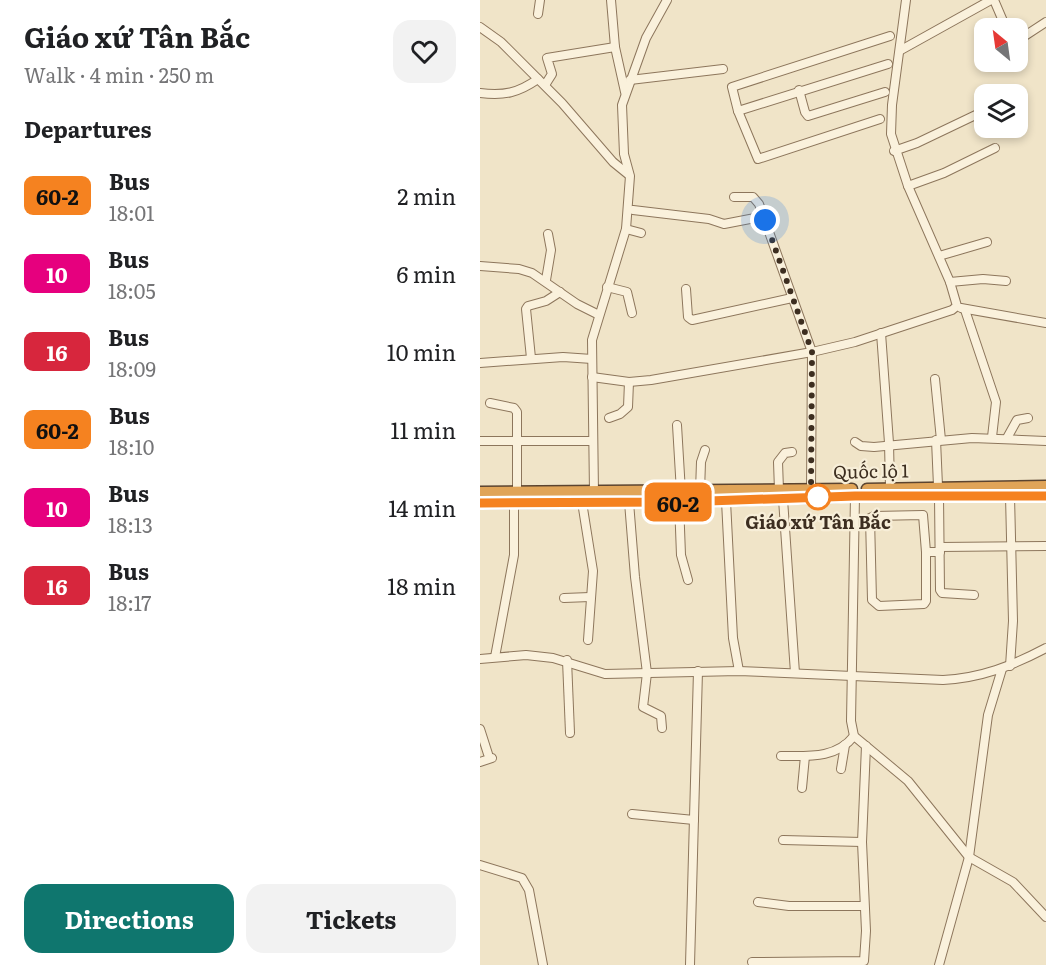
<!DOCTYPE html>
<html lang="en">
<head>
<meta charset="utf-8">
<style>
	:root { --surface:#fff; --page:#f2f2f2; --text:#202124; --muted:#757577; --accent:#0f766e }
	body { margin:0; font-family:Literata,serif; background:var(--page); color:var(--text); height:100vh; display:flex; flex-direction:column; font-size:22px; white-space:nowrap }
	* { box-sizing:border-box; margin:0 }
	p { font-size:20px; color:var(--muted) }
	.icon { flex:none; width:33px; height:33px; fill:none; stroke:currentColor; stroke-width:2; stroke-linecap:round; stroke-linejoin:round }
	.map { position:relative; flex:1; overflow:hidden }
	.details { display:flex; flex-direction:column; background:var(--surface); width:480px }
	.details>* { flex:none }
	.badge { padding:0 12px; border-radius:9px; font-size:21px; line-height:39px }
	.needle { width:39px; rotate:331deg }
	.buttons { position:absolute; left:494px; top:18px; display:grid; gap:12px }
	.buttons a { display:grid; place-items:center; width:54px; height:54px; border-radius:12px; background:var(--surface); box-shadow:0 3px 9px #0003; font-size:30px }
	.you { position:absolute; width:30px; height:30px; margin:-15px; border:4px solid #fff; border-radius:50%; background:#1a73e8; box-shadow:0 0 0 9px #1a73e833 }
	.map>.badge { position:absolute; translate:-50% -50%; box-shadow:0 0 0 3px #fff }
	h2 { padding:0 24px; font-size:22px; line-height:54px }
	.round { display:grid; place-items:center; flex:none; width:63px; height:63px; border-radius:18px; background:var(--page) }
	.summary { display:flex; align-items:center; justify-content:space-between; height:102px; padding:0 24px }
	h1 { font-size:28px; font-weight:700; line-height:45px }
	.button { display:flex; gap:12px; margin-top:auto; padding:12px 24px }
	.button a { flex:1; height:69px; border-radius:18px; background:var(--accent); color:#fff; font-size:24px; font-weight:700; line-height:69px; text-align:center }
	.button a+a { background:var(--page); color:var(--text) }
	ul { padding:0; list-style:none }
	li { display:flex; align-items:center; gap:18px; height:78px; padding:0 24px }
	li div { flex:1 }
	li b { display:block; font-size:22px }
	li em { font-style:normal }
	li .badge { min-width:66px; font-weight:700; text-align:center }
	main { display:flex; flex:1; min-height:0 }
	.map>svg:first-child { display:block }
	.lines { fill:none; stroke-linecap:round; stroke-linejoin:round }
	.minor-casing { stroke:#8d765c; stroke-width:10 }
	.highway-casing { stroke:#5b4430; stroke-width:13 }
	.minor { stroke:#faf1dc; stroke-width:8 }
	.highway { stroke:#e0a458; stroke-width:10 }
	.line-casing { stroke:#fff; stroke-width:14 }
	.line { stroke:#f58220; stroke-width:9 }
	.walk { stroke:#3d2e20; stroke-width:6; stroke-dasharray:0 10.8 }
	.stop-dot { fill:#fff; stroke:#f58220; stroke-width:3 }
	.labels { text-anchor:middle; stroke-width:4.5; stroke-linejoin:round; paint-order:stroke }
	.street-label { font-size:18px; fill:#3d2e20; stroke:#f7eed8 }
	.stop-label { font-size:18px; font-weight:bold; fill:#3d2e20; stroke:#f7eed8 }
</style>
</head>
<body>
<main>
<section class="details">
<div class="summary"><div><h1>Giáo xứ Tân Bắc</h1><p>Walk · 4 min · 250 m</p></div><a class="round"><svg class="icon" aria-label="heart" viewBox="0 0 24 24"><path d="M12 20l-8-8c-3-5 5-10 8-4 3-6 11-1 8 4z"/></svg></a></div>
<h2>Departures</h2>
<ul>
<li><span class="badge" style="background:#f58220;color:#111">60-2</span><div><b>Bus</b><p>18:01</p></div><em>2 min</em></li>
<li><span class="badge" style="background:#e6007e;color:#fff">10</span><div><b>Bus</b><p>18:05</p></div><em>6 min</em></li>
<li><span class="badge" style="background:#d7263d;color:#fff">16</span><div><b>Bus</b><p>18:09</p></div><em>10 min</em></li>
<li><span class="badge" style="background:#f58220;color:#111">60-2</span><div><b>Bus</b><p>18:10</p></div><em>11 min</em></li>
<li><span class="badge" style="background:#e6007e;color:#fff">10</span><div><b>Bus</b><p>18:13</p></div><em>14 min</em></li>
<li><span class="badge" style="background:#d7263d;color:#fff">16</span><div><b>Bus</b><p>18:17</p></div><em>18 min</em></li>
</ul>
<div class="button"><a>Directions</a><a>Tickets</a></div>
</section>
<div class="map">
<svg width="566" height="965" viewBox="0 0 566 965">
	<rect width="100%" height="100%" fill="#f0e4c8"/>
	<g class="lines">
		<g class="minor-casing">
			<g id="minor">
				<path d="M131,0l4,47 10,45"/>
				<path d="M514,0l12,28"/>
				<path d="M58,14l2,-14"/>
				<path d="M0,27l21,15 61,61 51,59 16,13"/>
				<path d="M537,41l29,-19"/>
				<path d="M421,50l90,-50"/>
				<path d="M150,80l93,-11"/>
				<path d="M65,85l7,-11 -5,-16 68,-11"/>
				<path d="M319,90l6,22 3,4 77,-24"/>
				<path d="M0,93c24,3 38,0 58,-14"/>
				<path d="M258,111l150,-47"/>
				<path d="M400,119l-122,40 -20,-48 -6,-24 158,-51"/>
				<path d="M414,151l23,-8 67,-32"/>
				<path d="M428,186l36,-13 51,-25"/>
				<path d="M254,197h19l6,7 53,148 -1,138"/>
				<path d="M153,210l76,9 15,5 31,-6 10,3"/>
				<path d="M146,229l15,4"/>
				<path d="M459,256l48,-14"/>
				<path d="M0,266l39,3 13,4 45,31 22,11"/>
				<path d="M66,280l5,-30 -3,-16"/>
				<path d="M470,282l33,-3 23,2"/>
				<path d="M127,287l20,5 5,21"/>
				<path d="M206,289l2,28 4,3 100,-22"/>
				<path d="M481,308l85,15"/>
				<path d="M485,310l31,92 -4,35"/>
				<path d="M401,333l8,110 1,45"/>
				<path d="M51,358l-5,-49 2,-3 18,-5 14,-9"/>
				<path d="M0,363l83,-6 29,2"/>
				<path d="M112,377l37,5 22,-2 161,-28 43,-10 97,-32 5,-4 -7,-24 -42,-96 -17,-52 1,-29 14,-105"/>
				<path d="M455,379l6,61"/>
				<path d="M10,403l24,5 3,4v80"/>
				<path d="M129,418l11,-4 8,-7 1,-25"/>
				<path d="M197,425l4,67"/>
				<path d="M527,438l10,-18 11,-2"/>
				<path d="M456,440l2,46"/>
				<path d="M0,441h113"/>
				<path d="M375,442l6,4 13,1 98,-9 74,3"/>
				<path d="M299,490l-1,-28 7,-9 7,-1"/>
				<path d="M220,491l1,-29 4,-12"/>
				<path d="M114,493l-2,-153 34,-111 4,-53 -6,-22 -2,-49 24,-67 21,-38"/>
				<path d="M375,496l-4,225 3,15 54,45 61,76 44,25 33,35"/>
				<path d="M459,496l1,94 2,3 32,2"/>
				<path d="M303,499l12,174"/>
				<path d="M246,501l7,137 6,33"/>
				<path d="M102,502l11,69 -5,69"/>
				<path d="M149,502l6,75 12,96 -4,34 18,9 1,12"/>
				<path d="M199,502l2,53 7,25"/>
				<path d="M460,547l106,-1"/>
				<path d="M446,552v49l-2,3 -45,2 -7,-6 -2,-82 4,-2 49,-1 3,37h14"/>
				<path d="M84,598l26,-1"/>
				<path d="M15,657l19,-102v-53"/>
				<path d="M0,659l46,-4 27,3 52,16 134,-3 204,9c38,-2 69,-14 103,-32"/>
				<path d="M87,660l3,73"/>
				<path d="M530,666l3,-45 -3,-125"/>
				<path d="M0,729l8,25"/>
				<path d="M301,756c27,0 55,3 73,-20"/>
				<path d="M0,762l12,-4"/>
				<path d="M361,769l4,-24"/>
				<path d="M322,788l3,-32"/>
				<path d="M152,814l62,6"/>
				<path d="M303,840l79,2"/>
				<path d="M0,865l42,13 7,12 14,75"/>
				<path d="M278,902l31,4h75"/>
				<path d="M272,962l112,-1 2,-30 -4,-89 4,-96"/>
				<path d="M210,965l8,-294"/>
				<path d="M459,965l30,-108 19,-142 14,-46"/>
			</g>
		</g>
		<g class="highway-casing">
			<g id="highway">
				<path d="M387,489l179,-3"/>
				<path d="M0,492l372,-3"/>
				<path d="M0,503l199,-1 176,-6h191"/>
			</g>
		</g>
		<use href="#minor" class="minor"/>
		<use href="#highway" class="highway"/>
	</g>
	<g class="lines">
		<g class="line-casing">
			<path id="line" d="M0,503l200,-1 175,-6h191"/>
		</g>
		<use href="#line" class="line"/>
		<path class="walk" d="M285,220l47,132 -1,138 7,7"/>
	</g>
	<circle class="stop-dot" cx="338" cy="497" r="12"/>
	<g class="labels">
		<g class="street-label">
			<text transform="translate(391 472) rotate(-1)" y="6">Quốc lộ 1</text>
		</g>
		<g class="stop-label">
			<text x="338" y="529">Giáo xứ Tân Bắc</text>
		</g>
	</g>
</svg>
<div class="buttons">
<a><svg class="needle" viewBox="-14 -14 28 28"><path d="M0-13l5 13h-10z" fill="#e53935"/><path d="M0 13l5-13h-10z" fill="#757577"/></svg></a>
<a><svg class="icon" aria-label="layers" viewBox="0 0 24 24"><path d="M12 4l9 5-9 5-9-5zM3 14l9 5 9-5"/></svg></a>
</div>
<div class="you" style="left:285px;top:220px"></div>
<b class="badge" style="left:198px;top:502px;background:#f58220;color:#111">60-2</b>
</div>
</main>
</body>
</html>
